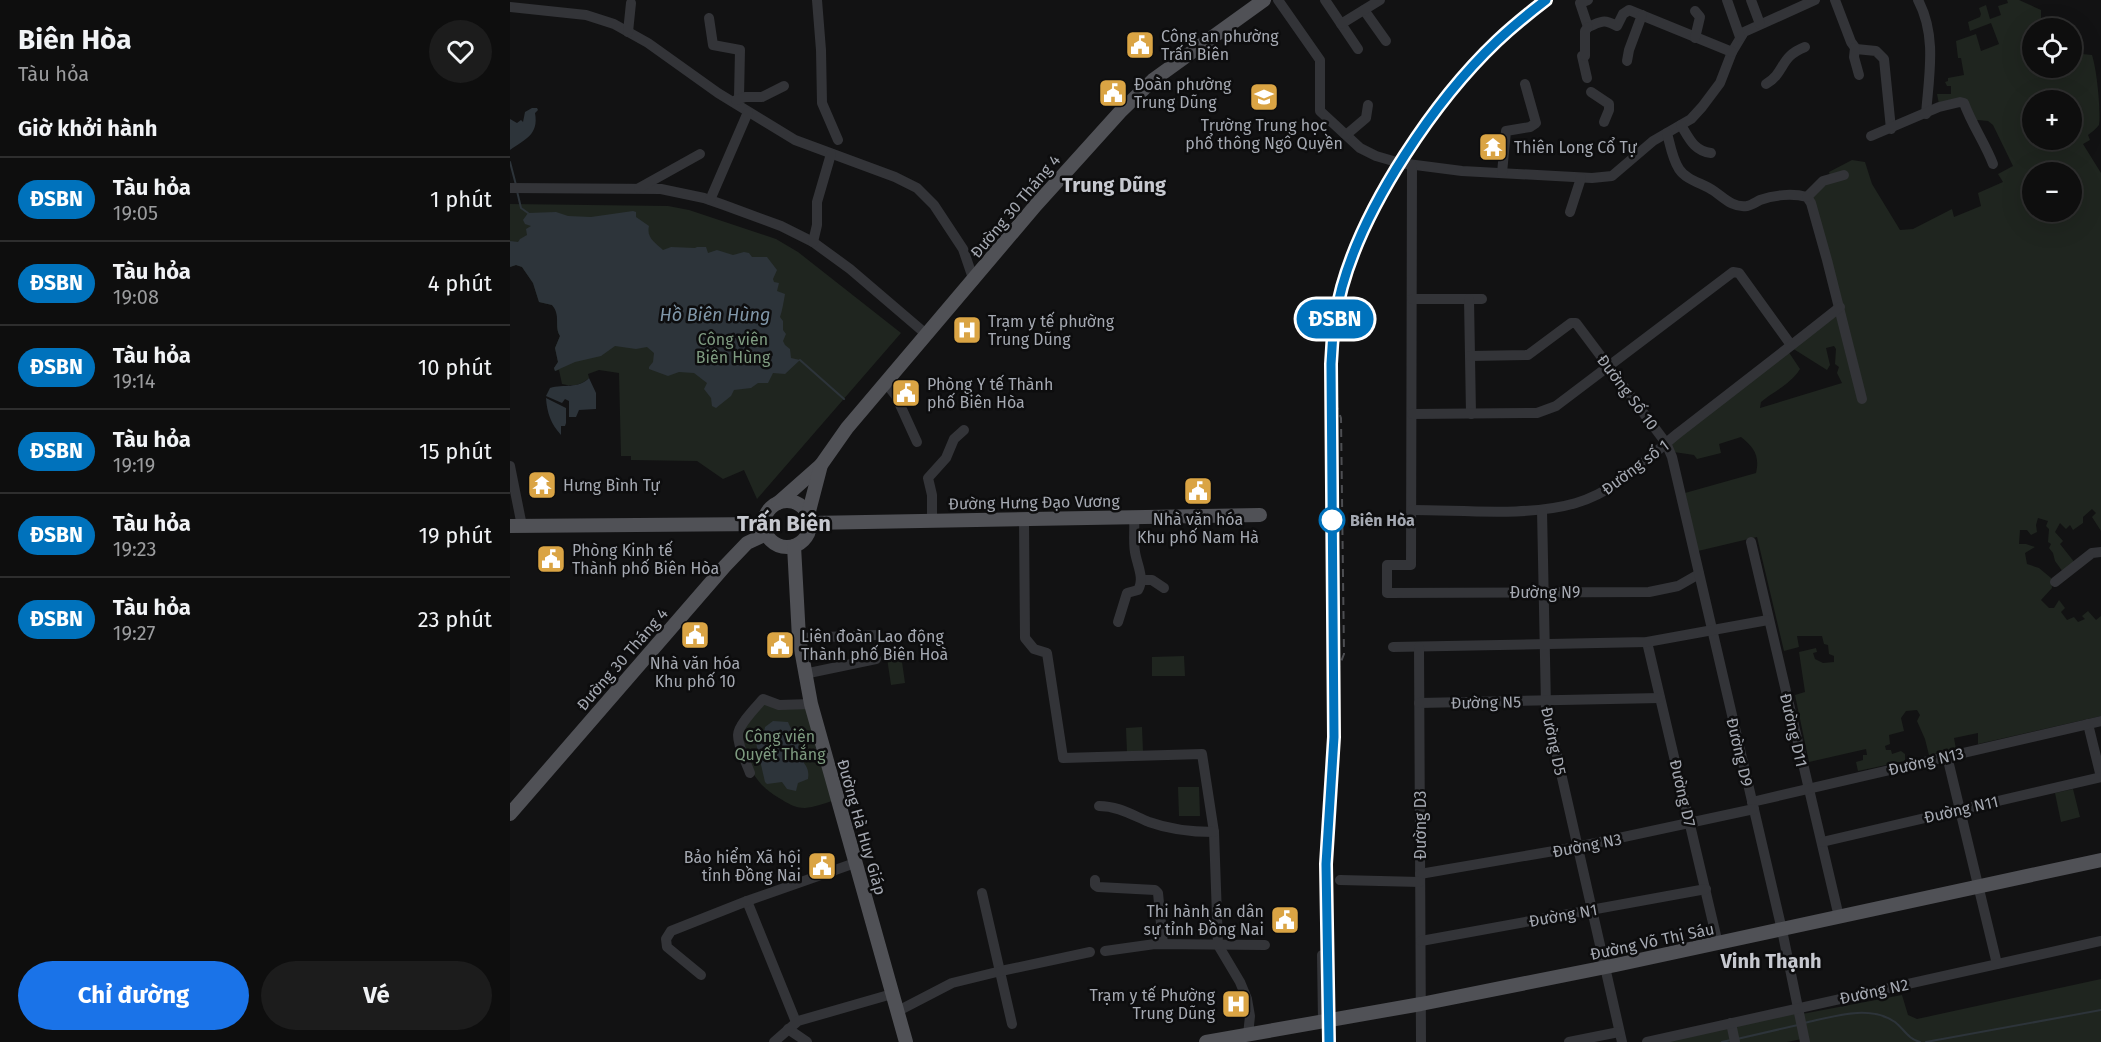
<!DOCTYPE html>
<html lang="vi">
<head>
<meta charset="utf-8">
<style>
	:root { --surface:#0e0e0e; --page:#1c1c1c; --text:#f1f3f6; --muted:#9b9c9e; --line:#2e2e2e; --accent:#1a73e8 }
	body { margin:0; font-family:"Fira Sans",sans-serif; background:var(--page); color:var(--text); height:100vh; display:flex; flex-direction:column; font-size:22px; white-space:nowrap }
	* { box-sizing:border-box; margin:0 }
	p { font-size:20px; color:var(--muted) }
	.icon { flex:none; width:33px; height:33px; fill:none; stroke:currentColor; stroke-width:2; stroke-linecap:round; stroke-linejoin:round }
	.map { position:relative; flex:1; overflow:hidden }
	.panel { display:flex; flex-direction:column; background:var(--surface); width:510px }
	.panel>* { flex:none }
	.badge { padding:0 12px; border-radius:20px; font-size:21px; line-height:39px }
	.fabs { position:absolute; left:1512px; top:18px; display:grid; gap:12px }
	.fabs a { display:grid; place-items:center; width:60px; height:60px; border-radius:50%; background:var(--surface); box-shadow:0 6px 24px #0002,0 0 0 2px var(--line); font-size:30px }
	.map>.badge { position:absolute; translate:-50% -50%; box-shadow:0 0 0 3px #fff }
	h2 { padding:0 18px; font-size:22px; line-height:54px }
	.round { display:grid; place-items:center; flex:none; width:63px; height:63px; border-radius:32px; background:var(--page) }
	.head { display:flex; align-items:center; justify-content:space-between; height:102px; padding:0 18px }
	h1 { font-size:28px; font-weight:700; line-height:45px }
	.button { display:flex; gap:12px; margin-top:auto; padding:12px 18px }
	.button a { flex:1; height:69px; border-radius:36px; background:var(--accent); color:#fff; font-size:24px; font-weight:700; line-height:69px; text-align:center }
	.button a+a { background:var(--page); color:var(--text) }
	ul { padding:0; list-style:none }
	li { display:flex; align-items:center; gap:18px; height:84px; padding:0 18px; border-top:2px solid var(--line) }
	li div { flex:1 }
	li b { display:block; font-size:22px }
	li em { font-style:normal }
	li .badge { min-width:66px; font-weight:700; text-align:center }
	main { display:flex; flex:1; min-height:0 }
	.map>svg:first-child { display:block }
	.green { fill:#1f251f; fill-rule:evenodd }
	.water { fill:#2d343a }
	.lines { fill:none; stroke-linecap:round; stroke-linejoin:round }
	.stream { stroke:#2d343a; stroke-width:2 }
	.minor { stroke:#333438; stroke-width:10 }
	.major { stroke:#505156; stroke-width:14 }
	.rail { stroke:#4d4e52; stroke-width:2; stroke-dasharray:8 6; stroke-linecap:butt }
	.line-casing { stroke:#fff; stroke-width:14 }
	.line { stroke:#0072bc; stroke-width:9 }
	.stop-dot { fill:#fff; stroke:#0072bc; stroke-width:3 }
	.labels { text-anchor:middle; stroke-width:5; stroke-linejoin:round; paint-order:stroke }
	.poi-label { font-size:16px; fill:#a5a9b2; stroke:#0d0d0e; text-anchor:start }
	.street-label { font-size:16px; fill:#a5a9b2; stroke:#0d0d0e }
	.park-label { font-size:16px; fill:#7e9b80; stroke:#0d0d0e }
	.stop-label { font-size:16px; font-weight:bold; fill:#a5a9b2; stroke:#0d0d0e; text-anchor:start }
	.water-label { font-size:18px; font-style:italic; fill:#8097a9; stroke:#0d0d0e }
	.quarter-label { font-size:20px; font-weight:bold; fill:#c6c8cf; stroke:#0d0d0e }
	.district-label { font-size:22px; font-weight:bold; fill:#c6c8cf; stroke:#0d0d0e }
</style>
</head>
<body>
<main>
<section class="panel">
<div class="head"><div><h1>Biên Hòa</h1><p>Tàu hỏa</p></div><a class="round"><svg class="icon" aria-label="heart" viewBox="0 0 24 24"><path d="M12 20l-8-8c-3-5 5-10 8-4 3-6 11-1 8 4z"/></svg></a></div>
<h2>Giờ khởi hành</h2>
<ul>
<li><span class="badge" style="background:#0072bc;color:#fff">ĐSBN</span><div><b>Tàu hỏa</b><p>19:05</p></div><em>1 phút</em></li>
<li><span class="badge" style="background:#0072bc;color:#fff">ĐSBN</span><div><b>Tàu hỏa</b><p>19:08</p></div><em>4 phút</em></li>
<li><span class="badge" style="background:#0072bc;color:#fff">ĐSBN</span><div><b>Tàu hỏa</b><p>19:14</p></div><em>10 phút</em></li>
<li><span class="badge" style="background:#0072bc;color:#fff">ĐSBN</span><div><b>Tàu hỏa</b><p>19:19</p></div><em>15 phút</em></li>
<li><span class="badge" style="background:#0072bc;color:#fff">ĐSBN</span><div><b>Tàu hỏa</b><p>19:23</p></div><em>19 phút</em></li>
<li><span class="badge" style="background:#0072bc;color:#fff">ĐSBN</span><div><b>Tàu hỏa</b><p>19:27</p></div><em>23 phút</em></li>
</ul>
<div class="button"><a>Chỉ đường</a><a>Vé</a></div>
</section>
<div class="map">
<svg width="1591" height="1042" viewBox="0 0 1591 1042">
	<rect width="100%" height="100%" fill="#121213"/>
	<g class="green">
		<path d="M1497,0h12l22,10v14l-7,-1v5h-2v40h40v-15l20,2c5,15 9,57 7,70 -3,4 -7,7 -11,10l2,5 -7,4 18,29v358l-9,-14 4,-4 -4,-4 -9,8v6l-10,7 -3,-5 -4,4 -6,-6 -5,9 8,9 -3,3 15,19 -12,9 -8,-11 -2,-8 -4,-5 2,-4 -3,-2 1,-13 -3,-3 2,-5 -10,-3 -2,7 1,7 -6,3 -4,-5h-7l-1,14h7l9,3 -10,6 2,11 12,4 12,10 1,10 -11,12 8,8h5l5,-8 6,8 -4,4 6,8 7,-3 4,5 7,-3 -3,-3 6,-5 8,9 5,-4v100l-123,28v-11l-24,5 2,11 -27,6 -4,-16 -8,-18 3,-6 -3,-5 -11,1 -5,7 3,13 -15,4 1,9 -5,2 1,4h5l1,4 9,-3 4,3v7l-47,10 -2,-9 7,-2v-5h4l-1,-6 -57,13 -14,-67 10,-3 -6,-40 17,-4 1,4 -4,1 2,6 8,4 11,-1v-6l-5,-2 -1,-9 -4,-1 -2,-8h-25l2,11 -15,4 -27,-114 -59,14 -13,-58 71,-20c4,-17 -2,-26 -15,-36l-22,7 2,9 -24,6 -3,-4 -20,-3 -4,-8 118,-93 12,18c-10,16 -25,21 -39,33l-1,6 82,-25 -5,-10 2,-6 -4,-3 1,-15 -2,-3 -8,2 4,17 -3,5 -35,-22 50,-40 -32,-111 21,-16 -2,-9 23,-12 13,2 7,22 28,46 13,-1 39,-20 2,8 27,-11 -3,-13 25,-11 -5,-8 15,-8 -20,-41 -5,-4 -10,-1 -4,2 -8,-20 -27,2 -2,-10h14v-8h-4l-2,-4 3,-1v-3l16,-3 -3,-17h-3l-2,-17 20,-7 5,17 18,-7 -8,-21 -21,8 -2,-9 12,-5 1,-3 -2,-6 7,-3 4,14 11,-4 -3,-9 10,-3zM1522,100h40v40h-40zM1522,172h40v40h-40z"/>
		<path d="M0,204l158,2 21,4 87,29 22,13 103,81 -144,166 -13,-29 -21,9 -26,-18 -66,-1v-4h-10l-2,-83 -20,-3 -11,4 1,4c-8,7 -16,9 -27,6l-3,-14 -4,1 -1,-3 4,-6 -3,-14 5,-12c-7,-10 2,-21 -8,-31l-13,-3 -6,-19 -11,-16 -6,-2 -6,2z"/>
		<path d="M391,655l4,28 -14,2 -4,-27z"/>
		<path d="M674,656l1,20h-33v-19z"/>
		<path d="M254,701l43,5 25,95c-9,3 -18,6 -27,7 -10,0 -18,-5 -26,-10 -28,-16 -36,-40 -37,-71z"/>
		<path d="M632,727l1,25 -16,1 -1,-25z"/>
		<path d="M668,787h21l1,29h-21z"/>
		<path d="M1563,789l7,28 -19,5 -6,-29z"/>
		<path d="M1591,979v63h-293l-6,-28 100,-19 6,20 9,4z"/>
		<path d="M1285,1008l7,31 -15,3h-131z"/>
	</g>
	<g class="water">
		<path d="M22,108h5l1,2 -3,3c4,22 -10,26 -25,37v-31l7,4 4,-3 2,2 2,-10z"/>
		<path d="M123,211l3,1v5l13,9c-3,12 7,17 14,24l8,-3 24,1 2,-1h9l2,6 9,-3 16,5 11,-3 5,1 3,4h15l10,13 -4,9 1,3 5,1 -2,8 8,3c-1,6 -3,18 -5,23l3,4v9l3,4 -3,7 2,4 5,4 1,9 9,2 -15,14 -12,-1 -5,10h-10l-7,5 -17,2 -3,6 -15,12 -4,-2 -1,-8 -7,-9 3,-6 -13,-10 -15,-1 -11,4 -19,-7v-2l4,-5 1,-9 -7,-6 -11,2 -21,-3 -14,10 -26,6 -20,9 -1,-3 4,-6 -3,-14 5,-12c-6,-10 1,-21 -8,-31l-13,-3 -6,-19 -11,-16 -6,-2 -6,2v-26l8,1 2,-3 7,-4 -1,-6 5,-3 -6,-2 -2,-4 5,-7 28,-1 12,4 23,1z"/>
		<path d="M79,378l7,15v16l-17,1 -3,7h-7v-16l-4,-2 -3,4 -16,-7 4,-8c14,-4 28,1 39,-10z"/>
		<path d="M36,398l20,10v15l-1,3h-4v9c-10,-11 -14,-22 -15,-37z"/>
		<path d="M263,721l15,1 4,9 6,2c1,7 0,15 2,22 3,10 10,11 8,24l-10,4 -2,8 -9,-2 -5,-7 -15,2 -2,-2 -9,-39 6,-1 3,-15z"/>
	</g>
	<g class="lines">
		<g class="stream">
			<path d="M0,162l6,23"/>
			<path d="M7,191l4,17 7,5"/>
			<path d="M290,360l44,39"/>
			<path d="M1294,1023c28,-6 65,-19 91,-1 9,7 13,17 25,20"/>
			<path d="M1227,1039l61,-14"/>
			<path d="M1212,1042l9,-2"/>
			<path d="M1416,1042l175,-32"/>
		</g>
		<g class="minor">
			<path d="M307,0l4,50 1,53 16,37"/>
			<path d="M768,0l42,60v51l40,37 16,8 24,7 62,8 130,7 20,-2 41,-35 38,-22 11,-12 18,-24 12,-31 12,-20 71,-32"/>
			<path d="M815,0l33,49"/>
			<path d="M1078,0l-8,3 8,24c15,-6 15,-8 29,-1l6,-12 6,-4 103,42"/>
			<path d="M1217,0l13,37"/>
			<path d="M1241,0l9,24"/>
			<path d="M1325,0l16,42 5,7 20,2 8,8 7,70"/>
			<path d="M1408,0c19,36 11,75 8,114"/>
			<path d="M0,7l76,8 28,9 34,19 70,50 77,47 100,37 22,11 17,17 29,44 11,32"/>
			<path d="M854,10l22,31"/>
			<path d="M1185,11l5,6 -5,21"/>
			<path d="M199,18l4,27 27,5 -1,47"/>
			<path d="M831,24l39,-24"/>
			<path d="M118,32l3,-29"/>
			<path d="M1345,48l-1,9 5,18"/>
			<path d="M1072,56l5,22"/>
			<path d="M1075,56v-25l3,-4"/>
			<path d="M1117,61l2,-11 13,-35"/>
			<path d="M1256,84c20,-12 13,-27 39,-37"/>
			<path d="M1081,92l18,12v6l-5,12"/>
			<path d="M226,100l9,-3h17l22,-11"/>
			<path d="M1171,125c8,13 13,26 30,28"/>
			<path d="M1157,133c3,11 5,25 12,36 8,12 24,14 35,22 10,7 19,17 33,15 5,-1 9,-4 13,-6 14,-5 32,-7 47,-3l4,6 16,57 35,139"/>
			<path d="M836,135l20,-17 2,-13"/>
			<path d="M1361,136l68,-29 21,-5 4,1c8,22 21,40 29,61"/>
			<path d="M902,165l-1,400h-24v28l262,-1 29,-6 21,-12"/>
			<path d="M992,173l4,-42 24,-4 6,-4 -11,-39"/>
			<path d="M0,188l151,1 43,9 20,7 57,21 32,16 37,27 76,65"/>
			<path d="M129,188l61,-34"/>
			<path d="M1297,197l16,-16 21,-6"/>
			<path d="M200,200l38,-88"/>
			<path d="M1060,212l11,-34"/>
			<path d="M303,242l4,-17v-23l14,-48"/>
			<path d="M902,299h70"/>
			<path d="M959,299l2,115"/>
			<path d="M960,356l58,-1 43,-32h5l90,120 6,14 110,473 23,112"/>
			<path d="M375,382l11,14 21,46"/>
			<path d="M902,414l125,-1 19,-7 177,-134 6,1 52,72"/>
			<path d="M0,466l12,60"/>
			<path d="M902,510c51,0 116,7 164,-7 41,-12 69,-43 101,-69 54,-42 109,-84 163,-127"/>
			<path d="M1032,510l4,197 76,335"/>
			<path d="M514,519l1,119 9,11 13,4 16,105 139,-4 12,78 4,113 22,37 7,17 3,17 -2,19"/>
			<path d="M422,520v-25l-4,-17 18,-20 8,-19 10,-9"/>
			<path d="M1241,542l88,375"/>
			<path d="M631,580h11l12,8"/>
			<path d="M1545,582l37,-29 9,-1"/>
			<path d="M608,622l9,-29 11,-3c7,-12 -1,-25 -3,-38 -2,-11 0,-24 -1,-35"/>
			<path d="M289,638l78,-3"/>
			<path d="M1137,642l71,302"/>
			<path d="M883,647l254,-5 121,-22"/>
			<path d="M909,647l2,395"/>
			<path d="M294,674l72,-15"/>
			<path d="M909,703l241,-5"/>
			<path d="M1578,724l13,53"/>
			<path d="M1437,756l50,208"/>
			<path d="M240,773c-4,-11 -12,-26 -12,-38 0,-10 19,-29 25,-36l16,6 32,-1"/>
			<path d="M1242,802l349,-81"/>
			<path d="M589,806c19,0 33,9 50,16 22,8 42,10 65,10"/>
			<path d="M1312,842l279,-65"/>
			<path d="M910,874l157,-27 177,-38"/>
			<path d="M585,880v5l3,2 57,3 3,3 5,51"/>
			<path d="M830,880l80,2"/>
			<path d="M472,893l30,131"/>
			<path d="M237,901l49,121"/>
			<path d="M911,941l285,-52"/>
			<path d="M595,951l50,-7 110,1"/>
			<path d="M812,955l1,66"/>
			<path d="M191,975l-34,-28 -1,-8 5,-8 76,-30 108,-38"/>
			<path d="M388,1011l54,-28 49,-12 89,-19"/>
			<path d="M1221,1023l4,19"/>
			<path d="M278,1029l19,13"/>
			<path d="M264,1042l24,-21 94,-27"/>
			<path d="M1059,1042l50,-10"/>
			<path d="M1137,1042l454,-101"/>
		</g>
		<g class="major">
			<circle cx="277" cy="524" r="23"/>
			<path d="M268,503l43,-38"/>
			<path d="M298,515l13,-50 26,-37 189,-223 84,-93 33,-32 111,-80"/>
			<path d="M300,523l450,-8"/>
			<path d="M0,526l254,-2"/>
			<path d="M284,546l5,92 12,66 95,338"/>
			<path d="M0,814l215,-248 22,-23 19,-9"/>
			<path d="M696,1042l215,-38 195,-39 485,-105"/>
		</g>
		<g class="rail">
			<path d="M825,402l6,16 3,236 -5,13"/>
			<path d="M816,856l2,186"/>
			<path d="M816,864l8,-127 -3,-373c1,-27 4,-52 11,-77 10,-35 25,-65 43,-96 43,-77 92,-136 161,-191"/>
		</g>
	</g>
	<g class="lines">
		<g class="line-casing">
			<path id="line" d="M819,1042l-3,-178 8,-127 -3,-373c1,-26 4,-52 11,-77 23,-83 93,-187 155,-246 15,-14 32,-28 49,-41"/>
		</g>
		<use href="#line" class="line"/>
	</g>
	<defs>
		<g id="civic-square" transform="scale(1.5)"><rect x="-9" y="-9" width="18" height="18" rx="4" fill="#daa444" stroke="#0d0d0e"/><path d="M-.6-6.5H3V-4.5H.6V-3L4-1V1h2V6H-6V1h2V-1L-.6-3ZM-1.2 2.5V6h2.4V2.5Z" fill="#fff"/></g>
		<g id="school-square" transform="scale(1.5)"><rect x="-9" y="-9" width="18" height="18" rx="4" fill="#daa444" stroke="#0d0d0e"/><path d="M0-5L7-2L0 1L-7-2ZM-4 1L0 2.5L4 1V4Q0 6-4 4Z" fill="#fff"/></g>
		<g id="temple-square" transform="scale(1.5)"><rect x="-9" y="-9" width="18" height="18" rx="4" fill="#daa444" stroke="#0d0d0e"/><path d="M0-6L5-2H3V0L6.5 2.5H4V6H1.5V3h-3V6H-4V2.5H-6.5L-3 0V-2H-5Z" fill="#fff"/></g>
		<g id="hospital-square" transform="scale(1.5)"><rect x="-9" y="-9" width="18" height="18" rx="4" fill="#daa444" stroke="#0d0d0e"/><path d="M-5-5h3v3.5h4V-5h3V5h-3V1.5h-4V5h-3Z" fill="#fff"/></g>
	</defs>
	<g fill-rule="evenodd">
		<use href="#civic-square" x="630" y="45"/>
		<use href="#civic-square" x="603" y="93"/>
		<use href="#school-square" x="754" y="97"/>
		<use href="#temple-square" x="983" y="147"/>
		<use href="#hospital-square" x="457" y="330"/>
		<use href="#civic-square" x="396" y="393"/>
		<use href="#temple-square" x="32" y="485"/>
		<use href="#civic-square" x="688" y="491"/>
		<use href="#civic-square" x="41" y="559"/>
		<use href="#civic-square" x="185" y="635"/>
		<use href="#civic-square" x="270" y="645"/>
		<use href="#civic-square" x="312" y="866"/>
		<use href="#civic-square" x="775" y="920"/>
		<use href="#hospital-square" x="726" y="1004"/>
	</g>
	<circle class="stop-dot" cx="822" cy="520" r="12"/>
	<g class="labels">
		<g class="poi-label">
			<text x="651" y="42">Công an phường<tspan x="651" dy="18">Trấn Biên</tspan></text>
			<text x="624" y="90">Đoàn phường<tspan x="624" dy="18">Trung Dũng</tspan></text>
			<text x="754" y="131" text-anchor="middle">Trường Trung học<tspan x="754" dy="18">phổ thông Ngô Quyền</tspan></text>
			<text x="1004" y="153">Thiên Long Cổ Tự</text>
			<text x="478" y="327">Trạm y tế phường<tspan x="478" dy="18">Trung Dũng</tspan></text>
			<text x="417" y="390">Phòng Y tế Thành<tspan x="417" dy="18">phố Biên Hòa</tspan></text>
			<text x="53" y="491">Hưng Bình Tự</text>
			<text x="688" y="525" text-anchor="middle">Nhà văn hóa<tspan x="688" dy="18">Khu phố Nam Hà</tspan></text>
			<text x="62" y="556">Phòng Kinh tế<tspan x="62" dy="18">Thành phố Biên Hòa</tspan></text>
			<text x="291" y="642">Liên đoàn Lao động<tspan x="291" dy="18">Thành phố Biên Hoà</tspan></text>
			<text x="185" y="669" text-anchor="middle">Nhà văn hóa<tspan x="185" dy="18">Khu phố 10</tspan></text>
			<text x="291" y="863" text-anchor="end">Bảo hiểm Xã hội<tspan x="291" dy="18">tỉnh Đồng Nai</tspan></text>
			<text x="754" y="917" text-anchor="end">Thi hành án dân<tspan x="754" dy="18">sự tỉnh Đồng Nai</tspan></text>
			<text x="705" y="1001" text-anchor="end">Trạm y tế Phường<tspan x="705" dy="18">Trung Dũng</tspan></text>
		</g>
		<g class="street-label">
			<text transform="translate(505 206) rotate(-50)" y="6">Đường 30 Tháng 4</text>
			<text transform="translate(1118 392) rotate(53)" y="6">Đường Số 10</text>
			<text transform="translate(1125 467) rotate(-37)" y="6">Đường số 1</text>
			<text transform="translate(524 502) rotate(-1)" y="6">Đường Hưng Đạo Vương</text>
			<text x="1035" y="598">Đường N9</text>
			<text transform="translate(112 659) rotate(-49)" y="6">Đường 30 Tháng 4</text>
			<text transform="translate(976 702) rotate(-1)" y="6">Đường N5</text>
			<text transform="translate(1284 730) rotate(77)" y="6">Đường D11</text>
			<text transform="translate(1044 741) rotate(78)" y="6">Đường D5</text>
			<text transform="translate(1230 752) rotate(77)" y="6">Đường D9</text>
			<text transform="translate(1416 761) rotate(-13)" y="6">Đường N13</text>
			<text transform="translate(1173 793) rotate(77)" y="6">Đường D7</text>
			<text transform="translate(1451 809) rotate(-13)" y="6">Đường N11</text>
			<text transform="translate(910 825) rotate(-90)" y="6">Đường D3</text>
			<text transform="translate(352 827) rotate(74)" y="6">Đường Hà Huy Giáp</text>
			<text transform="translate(1077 845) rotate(-11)" y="6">Đường N3</text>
			<text transform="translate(1053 915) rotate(-10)" y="6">Đường N1</text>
			<text transform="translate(1142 941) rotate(-12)" y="6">Đường Võ Thị Sáu</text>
			<text transform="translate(1364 991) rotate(-12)" y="6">Đường N2</text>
		</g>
		<g class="park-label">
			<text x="223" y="345">Công viên<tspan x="223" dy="18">Biên Hùng</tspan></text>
			<text x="270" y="742">Công viên<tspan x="270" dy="18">Quyết Thắng</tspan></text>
		</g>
		<g class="stop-label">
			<text x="840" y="526">Biên Hòa</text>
		</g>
		<g class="water-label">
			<text x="205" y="321">Hồ Biên Hùng</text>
		</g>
		<g class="quarter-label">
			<text x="604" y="192">Trung Dũng</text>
			<text x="1261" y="968">Vinh Thạnh</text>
		</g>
		<g class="district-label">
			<text x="274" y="531">Trấn Biên</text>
		</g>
	</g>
</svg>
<div class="fabs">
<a><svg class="icon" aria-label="locate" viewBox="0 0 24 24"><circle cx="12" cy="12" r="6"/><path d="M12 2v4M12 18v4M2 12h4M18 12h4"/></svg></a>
<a>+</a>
<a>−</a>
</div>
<b class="badge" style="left:825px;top:319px;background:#0072bc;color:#fff">ĐSBN</b>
</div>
</main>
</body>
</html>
